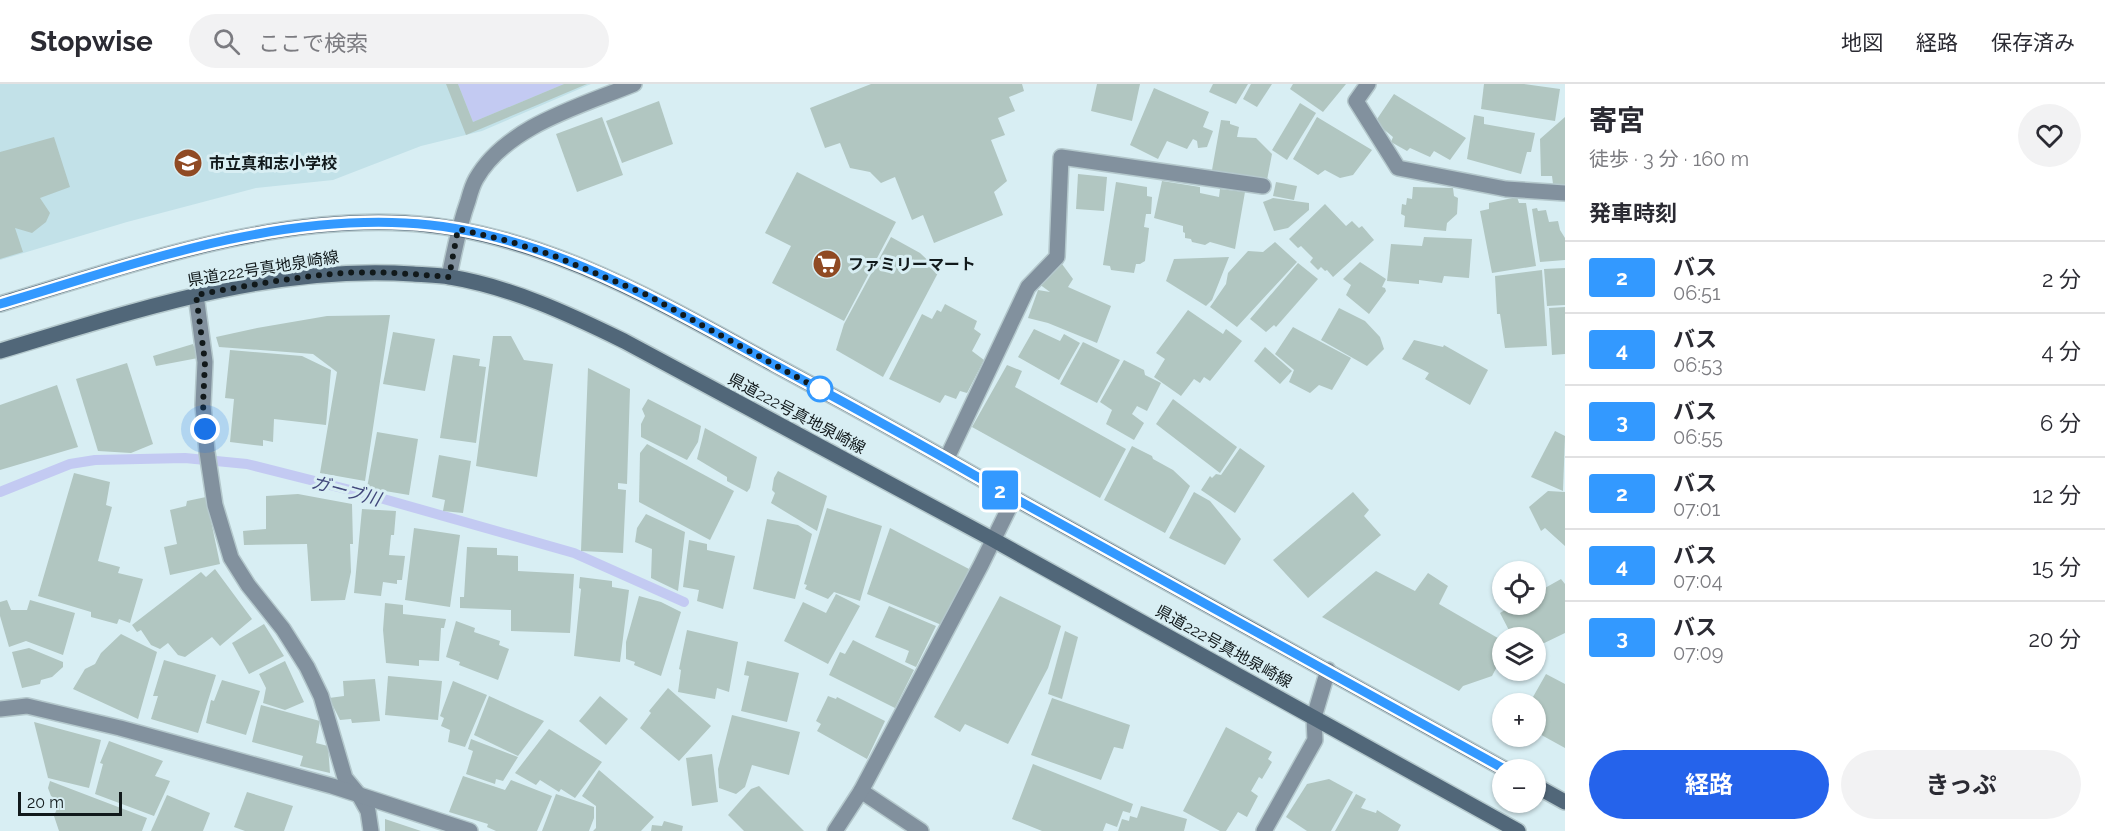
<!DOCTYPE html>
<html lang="ja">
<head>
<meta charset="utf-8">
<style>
	:root { --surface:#fff; --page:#f2f2f3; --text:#2b2b33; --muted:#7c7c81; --line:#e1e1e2; --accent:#2563eb }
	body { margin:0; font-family:Raleway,"Noto Sans JP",sans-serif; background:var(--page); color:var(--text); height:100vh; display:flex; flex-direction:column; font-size:22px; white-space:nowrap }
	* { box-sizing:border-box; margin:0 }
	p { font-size:20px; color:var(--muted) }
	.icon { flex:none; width:33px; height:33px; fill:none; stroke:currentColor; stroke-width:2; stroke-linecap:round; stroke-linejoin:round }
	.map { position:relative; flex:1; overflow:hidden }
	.panel { display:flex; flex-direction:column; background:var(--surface); width:540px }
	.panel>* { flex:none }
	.badge { padding:0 12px; border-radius:4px; font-size:21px; line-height:39px }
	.tools { position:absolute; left:1492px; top:477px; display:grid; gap:12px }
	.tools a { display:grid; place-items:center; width:54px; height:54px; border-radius:50%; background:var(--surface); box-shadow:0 2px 4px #0004; font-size:30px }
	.scale { position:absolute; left:18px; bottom:15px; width:104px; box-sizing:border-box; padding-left:6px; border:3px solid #11191b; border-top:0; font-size:16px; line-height:21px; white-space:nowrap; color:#11191b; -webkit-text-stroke:4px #d8eef3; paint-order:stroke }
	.you { position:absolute; width:30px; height:30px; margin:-15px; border:4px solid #fff; border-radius:50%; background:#1a73e8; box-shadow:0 0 0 9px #1a73e833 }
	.map>.badge { position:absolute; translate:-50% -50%; box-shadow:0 0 0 3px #fff }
	h2 { padding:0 24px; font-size:22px; line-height:54px }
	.round { display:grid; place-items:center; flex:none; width:63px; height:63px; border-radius:32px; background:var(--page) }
	.summary { display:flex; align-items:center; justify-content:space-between; height:102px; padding:0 24px }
	h1 { font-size:28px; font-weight:700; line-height:45px }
	.action { display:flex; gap:12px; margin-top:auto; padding:12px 24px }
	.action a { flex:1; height:69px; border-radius:36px; background:var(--accent); color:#fff; font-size:24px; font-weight:700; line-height:69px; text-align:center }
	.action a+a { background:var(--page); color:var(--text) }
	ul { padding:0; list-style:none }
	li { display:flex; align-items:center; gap:18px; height:72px; padding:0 24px; border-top:2px solid var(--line) }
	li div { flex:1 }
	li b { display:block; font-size:22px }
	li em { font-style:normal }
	li .badge { min-width:66px; font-weight:700; text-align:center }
	header { display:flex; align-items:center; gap:36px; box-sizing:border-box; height:84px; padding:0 30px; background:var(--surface); border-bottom:2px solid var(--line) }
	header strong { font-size:28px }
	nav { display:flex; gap:33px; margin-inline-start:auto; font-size:21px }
	.search { width:420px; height:54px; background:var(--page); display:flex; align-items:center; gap:15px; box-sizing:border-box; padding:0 21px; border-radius:33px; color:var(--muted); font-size:22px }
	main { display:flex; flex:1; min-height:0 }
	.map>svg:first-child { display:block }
	.built { fill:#c2e1e8 }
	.water { fill:#c3caf2 }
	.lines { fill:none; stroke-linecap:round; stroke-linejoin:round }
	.stream { stroke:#c3caf2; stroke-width:10 }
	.building { fill:#b1c6c1 }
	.minor-casing { stroke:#b4c8cc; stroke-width:18 }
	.tertiary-casing { stroke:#b4c8cc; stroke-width:18 }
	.secondary-casing { stroke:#b4c8cc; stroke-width:18 }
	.minor { stroke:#82919e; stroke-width:15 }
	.tertiary { stroke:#82919e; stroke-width:15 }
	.secondary { stroke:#516779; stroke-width:15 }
	.line-casing { stroke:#fff; stroke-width:14 }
	.line { stroke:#39f; stroke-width:9 }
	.walk { stroke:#11191b; stroke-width:6; stroke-dasharray:0 10.8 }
	.stop-dot { fill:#fff; stroke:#39f; stroke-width:3 }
	.labels { text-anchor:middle; stroke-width:6; stroke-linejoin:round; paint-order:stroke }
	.poi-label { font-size:16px; font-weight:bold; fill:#11191b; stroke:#d8eef3; text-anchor:start }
	.street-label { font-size:16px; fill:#11191b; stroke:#d8eef3 }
	.water-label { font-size:18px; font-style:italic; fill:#40467a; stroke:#d8eef3 }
</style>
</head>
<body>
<header>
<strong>Stopwise</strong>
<div class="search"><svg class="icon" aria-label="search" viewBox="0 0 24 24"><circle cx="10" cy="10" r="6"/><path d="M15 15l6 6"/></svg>ここで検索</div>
<nav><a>地図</a><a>経路</a><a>保存済み</a></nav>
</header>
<main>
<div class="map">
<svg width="1565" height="747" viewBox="0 0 1565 747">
	<rect width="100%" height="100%" fill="#d8eef3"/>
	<path class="built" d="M0,0h591l-109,47 -61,15 -88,34 -77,8 -129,34 -127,38z"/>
	<path class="water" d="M458,0h106l-91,38z"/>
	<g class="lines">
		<path class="stream" d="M0,408l70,-28 25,-4 90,-2 62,6 119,30 208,59 110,49"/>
	</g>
	<g class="building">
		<path d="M446,0h12l15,38 91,-38h23l-121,51z"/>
		<path d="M871,0h151l2,7 -15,6 6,14 -17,7 7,17 -14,5 16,41 -13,11 9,23 -69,28 -11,-28 -11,5 -17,-43 -14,6 -11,-11 -20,-4 -10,-25 -15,5 -15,-40z"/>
		<path d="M1097,0h43l-8,37 -41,-10z"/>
		<path d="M1213,0h35l-12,20 -27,-12z"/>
		<path d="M1251,0h21l-15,23 -14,-8z"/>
		<path d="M1293,0h53l-23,28 -33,-23z"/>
		<path d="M1484,0h40l36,5 -5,32 -74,-12z"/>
		<path d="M1154,4l55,24 -6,15 10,4 -6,16 -9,1 -1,-7 -4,-2 -6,10 -20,-8 -9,18 -28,-14z"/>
		<path d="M1394,10l72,44 -16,22 -16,-9 -4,6 -20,-9 -3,3 -16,-9 2,-5 -18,-15z"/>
		<path d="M659,17l14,43 -51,19 -16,-42z"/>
		<path d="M1300,19l16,10 -29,47 -15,-10z"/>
		<path d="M1474,31l10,2v7l51,9 -4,19h-4l-6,22 -54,-15z"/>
		<path d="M602,33l21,58 -46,17 -21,-58z"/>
		<path d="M1317,33l55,33 -19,25 -13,3 -15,-8 -7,5 -25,-16z"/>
		<path d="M1565,33v67h-12l-1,-8h-11l-1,-37z"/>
		<path d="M1221,36l9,1v3l9,3 -2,10 19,1 16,16 -5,26 -55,-10z"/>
		<path d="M54,53l16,50 -30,11 10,15 -4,9 -14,11 -17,-5 8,24 -23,7v-107z"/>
		<path d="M797,88l99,50 -52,99 -72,-38 19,-37 -26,-13z"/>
		<path d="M1078,90l29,3 -3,34 -28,-2z"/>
		<path d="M1162,97l38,6v6l19,4 1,-8 25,3 -10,57 -25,-7 -5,3 -13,-3 -1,-3 -6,-1v-5l-2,-1v-6l-29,-8z"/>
		<path d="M1116,98l31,5v9l5,1 -1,17h-5l-2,13 5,1 -4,33 -5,3h-4l-2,9 -23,-3 -1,-4 -7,-1z"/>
		<path d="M1276,98l21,4 -3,14 -21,-4z"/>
		<path d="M1413,103l40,1 1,8 4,2 -1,16 -10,9 -1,8 -42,-4 1,-11 -4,-2 1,-10 4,1 1,-7 5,1z"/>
		<path d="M1517,113l2,6h7l10,63 -44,7 -12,-62 9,-2v-6z"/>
		<path d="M1273,114l36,5v7l-21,18 -14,3 -11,-29z"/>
		<path d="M1325,120l21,22 6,-5 7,7 3,-2 12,14 -41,37 -6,-7 -2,1 -4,-4 -3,3 -8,-8 3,-4 -12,-12 -3,2 -9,-9z"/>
		<path d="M1537,124l1,3 8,-1 3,12 9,-1 2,9 5,8v22l-25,2 -8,-53z"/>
		<path d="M891,153l29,16 19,18 -56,106 -47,-27 8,-26z"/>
		<path d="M1424,153l48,2 -3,39 -25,-2 -2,7 -23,-3v4l-32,-3 4,-37 31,2z"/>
		<path d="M1275,158l22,20 -60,65 -27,-20 16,-23 2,-11 20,-22 15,1z"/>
		<path d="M1229,173l-17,43 -6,6 -40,-25 8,-22z"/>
		<path d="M1360,178l26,17 -4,8 3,1 1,3 -17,23 -23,-19 5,-10 -8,-6z"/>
		<path d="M1298,179l20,16 -42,48 -2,-2 -8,7 -16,-13z"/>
		<path d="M1062,180l11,15 -5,8 43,19 -14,37 -49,-20 -20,-5 10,-28 12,2 -11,-8z"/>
		<path d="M1565,184v37l-18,1 -3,-37z"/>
		<path d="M1542,186l5,76 -42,2 -5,-34h-3l-2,-38z"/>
		<path d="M945,220l32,17 -3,8 7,5 -9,17 12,9 -17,33 -7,-2 -4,8 -11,-4 -5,8 -51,-24 33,-65 10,5 5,-9 4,2z"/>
		<path d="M1565,223v47l-13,1 -3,-47z"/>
		<path d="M1339,224l26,13 15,16 4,12 -17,17 -46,-26z"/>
		<path d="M1188,226l35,24 3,-5 16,12 -32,40 -6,-4 -4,6 -6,-4 -13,17 -27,-19 11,-18 -9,-6z"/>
		<path d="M390,231l-25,166 -45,-8 17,-101 -24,-18 -94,-7 -3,-10 41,-9 70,-12z"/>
		<path d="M1293,243l58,31 -19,32 -13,-5 -9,8 -21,-11 5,-12 -19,-16z"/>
		<path d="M1034,245l26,12 4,-7 16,9 -21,37 -41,-23z"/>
		<path d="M393,248l42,7 -10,52 -42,-7z"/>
		<path d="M493,252h18l13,24 29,4 -16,113 -61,-11z"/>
		<path d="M1414,256l29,7 1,-2 44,25 -18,35 -45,-26 4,-6 -27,-14z"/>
		<path d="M1083,258l37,18 -23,43 -37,-19z"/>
		<path d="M193,260l5,14 -42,8 -3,-10z"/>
		<path d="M1265,263l27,24 -12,13 -26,-23z"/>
		<path d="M230,266l72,6 29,14 -5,55 -52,-6 -1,23 -10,-2v6l-33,-4 4,-43 -9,-1z"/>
		<path d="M453,271l27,4 -1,7 7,1 -10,76 -36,-5z"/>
		<path d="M1124,276l20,10 1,5 16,8 -14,28 -10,-5 -5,8 12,9 -10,17 -28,-16 6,-14 -12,-8z"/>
		<path d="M127,279l26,81 -22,9 -33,-2 -22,-72z"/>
		<path d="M1007,281l15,6 -7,16 111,62 -26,49 -128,-71z"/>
		<path d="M588,284l42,21 -3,95 -9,-1v6l8,1 -3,63 -42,-2z"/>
		<path d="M57,301l21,62 -78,23v-65z"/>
		<path d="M648,315l53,27 -3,16 -11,18 -46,-23v-13l4,-8 -3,-7z"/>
		<path d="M1173,315l64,48 -17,26 -64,-49z"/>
		<path d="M705,344l52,29 -7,31 -3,4 -20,-11v-4l-30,-18z"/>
		<path d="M1555,347l10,5 -2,55 -32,-14z"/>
		<path d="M377,348l41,7 -9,56 -42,-7z"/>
		<path d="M647,360l87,47 -24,49 -71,-38 1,-49z"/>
		<path d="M1132,362l20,10 1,3 20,11 17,16 -25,47 -61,-33z"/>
		<path d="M1240,364l25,18 -30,47 -34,-23 9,-14 2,2 4,-4 5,1z"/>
		<path d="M439,371l32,6 -8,52 -20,-2 2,-11 -13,-3z"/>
		<path d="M778,387l49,25 -10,35 -46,-28 4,-10 -3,-3 2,-12z"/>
		<path d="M74,389l36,9 -4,23 6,2 -14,54 22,6 -2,6 25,6 -13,44 -11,-4 -2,5 -26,-7v-5l-53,-16z"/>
		<path d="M1548,407l17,1v54l-20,-18 -4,3 -12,-24z"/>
		<path d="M1194,408l16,9 31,38 -16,26 -56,-27z"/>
		<path d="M1353,408l16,18 -5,6 17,19 -73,63 -35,-38z"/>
		<path d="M298,410l54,10 1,40h-3l1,28 -6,28 -34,1 -4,-57 -63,1 -1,-14 23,-2v-33z"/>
		<path d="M206,413l14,67 -50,11 -6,-28 13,-3 -7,-34 16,-4 1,-5z"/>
		<path d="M827,424l55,18 -22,75 -26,-9 -6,7 -23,-10 2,-4 -3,-1z"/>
		<path d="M362,425l34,2 -2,24h-3l-2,20 16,1 -3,24h-5v4l-14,-2 -2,14 -27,-3z"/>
		<path d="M646,430l39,18 -7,59 -27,-13 1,-29 -17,-7 2,-14z"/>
		<path d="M767,435l31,6 14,9 -17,65 -42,-10z"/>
		<path d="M414,444l46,7 -10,72 -45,-7z"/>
		<path d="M890,444l79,41 -25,57 -77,-32z"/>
		<path d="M689,456l18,4v6l28,6 -12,53 -26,-8 2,-11 -16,-3z"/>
		<path d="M467,463l30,1v7l21,1v15l56,3 -4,59 -59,-2v-21l-51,-2v-11h4z"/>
		<path d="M215,485l37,50 -32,27 -8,-9 -27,20 -7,-2 -10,-12 -8,6 -9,-4 -10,-15 -4,2 -5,-7 69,-53 5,5z"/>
		<path d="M1376,487l39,20 13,-18 20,13 -9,18 64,37v14l-11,21 -29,10 -4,5 -137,-74z"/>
		<path d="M580,493l32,4v6l17,3 -9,72 -46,-6 7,-67 -2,-1z"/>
		<path d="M1561,495l4,5v49l-29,14v-9h-23l-13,-25 15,-9h21v-11z"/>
		<path d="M836,510l24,12 -32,58 -44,-23 19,-39 23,11z"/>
		<path d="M639,512l22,6 20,10 -20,64 -27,-11 1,-3 -9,-3v-17z"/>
		<path d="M1000,512l61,30 -13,42 -40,76 -43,-20 -5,8 -26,-15z"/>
		<path d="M7,516l4,10h16l3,-10 45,13 -12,42 -37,-14 -17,6 -9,-31v-14z"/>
		<path d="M385,519l18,2v9l43,5 -2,9h-3l-2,33 -20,-1v6l-33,-3 -3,-33z"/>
		<path d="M889,522l47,20 -20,41 -11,-5 4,-11 -34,-14z"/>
		<path d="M456,537l19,7 -1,4 26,9 -1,4 10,4 -11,31 -39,-15 1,-3 -14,-5z"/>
		<path d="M264,540l20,32 -35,18 -17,-31z"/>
		<path d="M687,546l51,12 -9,50 -12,-4 -2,11 -37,-7 3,-22 -2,-1z"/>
		<path d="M1065,547l13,6 -16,62 -14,-5z"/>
		<path d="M121,550l36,18 -19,67 -65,-30 12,-20 10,-5 6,-11z"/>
		<path d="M853,556l61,30 -19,38 -66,-33 11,-23 5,2z"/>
		<path d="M29,564l34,14v5l-11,10 -11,3 -1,4 -18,4 -10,-36z"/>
		<path d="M164,576l52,15 -18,58 -47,-14 7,-23h-5z"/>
		<path d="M285,577l19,41 -19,8 -22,-7 3,-15 -7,-14z"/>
		<path d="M747,577l52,12 -12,49 -46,-11 8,-35 -5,-1z"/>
		<path d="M1546,590l19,10v64l-29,-16v-28h-7z"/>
		<path d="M388,592l54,5 -4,39 -53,-5z"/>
		<path d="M375,595l5,42 -28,2 -1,-4 -11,1 -11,-22 15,-2 -1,-15z"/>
		<path d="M222,596l38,11 -14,44 -40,-12 5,-23 3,1z"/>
		<path d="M453,597l34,14 -22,52 -17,-5 2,-12 -9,-4 3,-8 -4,-2z"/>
		<path d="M668,604l43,38 -32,35 -39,-33 11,-15 -2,-2z"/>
		<path d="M489,612l55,25 -26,35 -44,-21z"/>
		<path d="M600,612l28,23 -22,26 -27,-24z"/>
		<path d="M828,612l8,3 1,-2 48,24 -18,38 -50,-28 4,-7 -5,-3z"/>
		<path d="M1052,614l78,27 -7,24 -9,-2 -13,33 -70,-25z"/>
		<path d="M261,621l59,16 -4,22 12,3 2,27 -30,-7 3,-10 -51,-14z"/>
		<path d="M732,631l68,17 -11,43 -37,-10 -7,22 -9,7 -17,-6 -1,-19z"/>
		<path d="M34,638l67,18 -12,48 -41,-10z"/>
		<path d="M1226,643l46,25 -4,7 4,3 -10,17 -3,-2 -8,14 7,5 -11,21 -9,-5 -12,19h-6l-37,-20z"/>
		<path d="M549,645l53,33 -27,36 -14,-9 -2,3 -19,-12 -4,5 -21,-12z"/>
		<path d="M471,655l47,18 -15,24 -7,-2 -1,5 -29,-10 7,-23 -5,-2z"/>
		<path d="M109,657l54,20 -8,15 15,5 -16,35 -59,-22 8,-30 -3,-1z"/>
		<path d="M712,670l6,48 -26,4 -6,-48z"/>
		<path d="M1033,680l100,40 -3,9 -7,-2 -6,16 -11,-4 -3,8h-61l-30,-12z"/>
		<path d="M599,686l55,47 -13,14h-48l3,-3v-22l-14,-10z"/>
		<path d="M463,692l42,14 6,-10 41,16 -15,35h-41l-9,-4 1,-3 -39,-12z"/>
		<path d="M1329,695l24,13 -22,39h-24l-21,-14 21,-33z"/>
		<path d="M50,697l97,37 -5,13h-83l-5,-15 6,-15 -9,-5 -3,-8z"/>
		<path d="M759,702l45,45h-60l-16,-16 23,-26z"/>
		<path d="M247,708l46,14 -9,25h-39l-11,-4z"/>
		<path d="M556,710l38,13v11l-5,13h-47z"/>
		<path d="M1356,710l10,5 -5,9 15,5 1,-3 24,15 -3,6h-63z"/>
		<path d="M167,711l43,18 -7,18h-52z"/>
		<path d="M1141,722l46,13 -3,12h-66l4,-12 7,2 1,-5 7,2z"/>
		<path d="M385,735l36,12h-36z"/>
		<path d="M664,737l19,5 -1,5h-31l1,-6 10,1z"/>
	</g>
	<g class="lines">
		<g class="minor-casing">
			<g id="minor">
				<path d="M1368,0l-12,17 42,67 108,21 59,4"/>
				<path d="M196,211l9,67 -2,43 4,47 8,53 16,53 17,27 35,44 24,38 14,29 24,82 14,17 9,16 3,20"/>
				<path d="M947,374l81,-171 29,-30 4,-100 202,29"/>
				<path d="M0,625l27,-3 93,22 212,58 138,45"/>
				<path d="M861,707l60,40"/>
				<path d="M835,747l26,-40 120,-226 33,-67"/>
				<path d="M1264,747l51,-91 -1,-23 14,-47"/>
			</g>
		</g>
		<g class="tertiary-casing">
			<path id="tertiary" d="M449,193c5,-26 10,-51 19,-76 2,-7 4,-15 8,-22 30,-53 105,-73 158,-95"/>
		</g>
		<g class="secondary-casing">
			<g id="secondary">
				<path d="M0,220c132,-39 266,-88 405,-81 134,7 256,80 370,142 80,43 160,87 239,133l492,272"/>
				<path d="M0,267c134,-40 272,-87 413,-77 12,1 25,1 37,3 61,10 119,37 174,64l368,198 526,292"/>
				<path d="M1536,702l29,16"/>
			</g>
		</g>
		<use href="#minor" class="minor"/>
		<use href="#tertiary" class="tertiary"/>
		<use href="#secondary" class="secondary"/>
	</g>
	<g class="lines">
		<g class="line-casing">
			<path id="line" d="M0,220c132,-39 265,-88 405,-81 133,6 257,80 370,142 80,43 160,87 239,133l492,272"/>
		</g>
		<use href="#line" class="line"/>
		<path class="walk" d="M205,345l-2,-24 2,-43 -9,-67c49,-9 98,-18 147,-22 35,-2 71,1 106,4l9,-48 50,12 44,14 93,39 181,99 -6,-4"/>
	</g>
	<defs>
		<g id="school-disc" transform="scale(1.5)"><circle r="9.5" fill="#904a23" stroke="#d8eef3"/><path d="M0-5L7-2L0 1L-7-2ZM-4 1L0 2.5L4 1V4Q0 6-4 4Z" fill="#fff"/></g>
		<g id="supermarket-disc" transform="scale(1.5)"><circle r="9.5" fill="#904a23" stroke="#d8eef3"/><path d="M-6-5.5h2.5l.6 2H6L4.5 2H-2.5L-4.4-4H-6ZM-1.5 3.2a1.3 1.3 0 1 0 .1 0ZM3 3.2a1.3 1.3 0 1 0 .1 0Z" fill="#fff"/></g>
	</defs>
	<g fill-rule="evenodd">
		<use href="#school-disc" x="188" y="79"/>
		<use href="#supermarket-disc" x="827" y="180"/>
	</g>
	<circle class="stop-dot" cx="820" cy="305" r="12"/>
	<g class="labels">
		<g class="poi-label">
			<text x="209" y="85">市立真和志小学校</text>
			<text x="848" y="186">ファミリーマート</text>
		</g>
		<g class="street-label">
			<text transform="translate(263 184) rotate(-9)" y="6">県道222号真地泉崎線</text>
			<text transform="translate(797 329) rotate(28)" y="6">県道222号真地泉崎線</text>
			<text transform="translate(1224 562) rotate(29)" y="6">県道222号真地泉崎線</text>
		</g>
		<g class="water-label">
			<text transform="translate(346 407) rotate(15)" y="6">ガーブ川</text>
		</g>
	</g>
</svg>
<div class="tools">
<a><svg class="icon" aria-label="locate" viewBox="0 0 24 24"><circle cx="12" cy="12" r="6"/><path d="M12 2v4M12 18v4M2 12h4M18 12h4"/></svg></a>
<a><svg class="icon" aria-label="layers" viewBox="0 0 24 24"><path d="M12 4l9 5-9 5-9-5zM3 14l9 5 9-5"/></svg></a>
<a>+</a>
<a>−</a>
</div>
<div class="scale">20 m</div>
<div class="you" style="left:205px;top:345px"></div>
<b class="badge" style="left:1000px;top:406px;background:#39f;color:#fff">2</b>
</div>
<section class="panel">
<div class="summary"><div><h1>寄宮</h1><p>徒歩 · 3 分 · 160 m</p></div><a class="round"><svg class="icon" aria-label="heart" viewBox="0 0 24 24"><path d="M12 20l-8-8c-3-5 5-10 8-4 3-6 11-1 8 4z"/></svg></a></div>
<h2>発車時刻</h2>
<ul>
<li><span class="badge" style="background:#39f;color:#fff">2</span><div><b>バス</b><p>06:51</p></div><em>2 分</em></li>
<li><span class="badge" style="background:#39f;color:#fff">4</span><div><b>バス</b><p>06:53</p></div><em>4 分</em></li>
<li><span class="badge" style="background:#39f;color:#fff">3</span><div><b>バス</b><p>06:55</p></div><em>6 分</em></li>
<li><span class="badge" style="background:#39f;color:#fff">2</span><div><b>バス</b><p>07:01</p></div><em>12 分</em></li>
<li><span class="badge" style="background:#39f;color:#fff">4</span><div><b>バス</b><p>07:04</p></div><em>15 分</em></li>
<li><span class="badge" style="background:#39f;color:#fff">3</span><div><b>バス</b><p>07:09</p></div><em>20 分</em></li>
</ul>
<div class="action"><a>経路</a><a>きっぷ</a></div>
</section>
</main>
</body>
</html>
